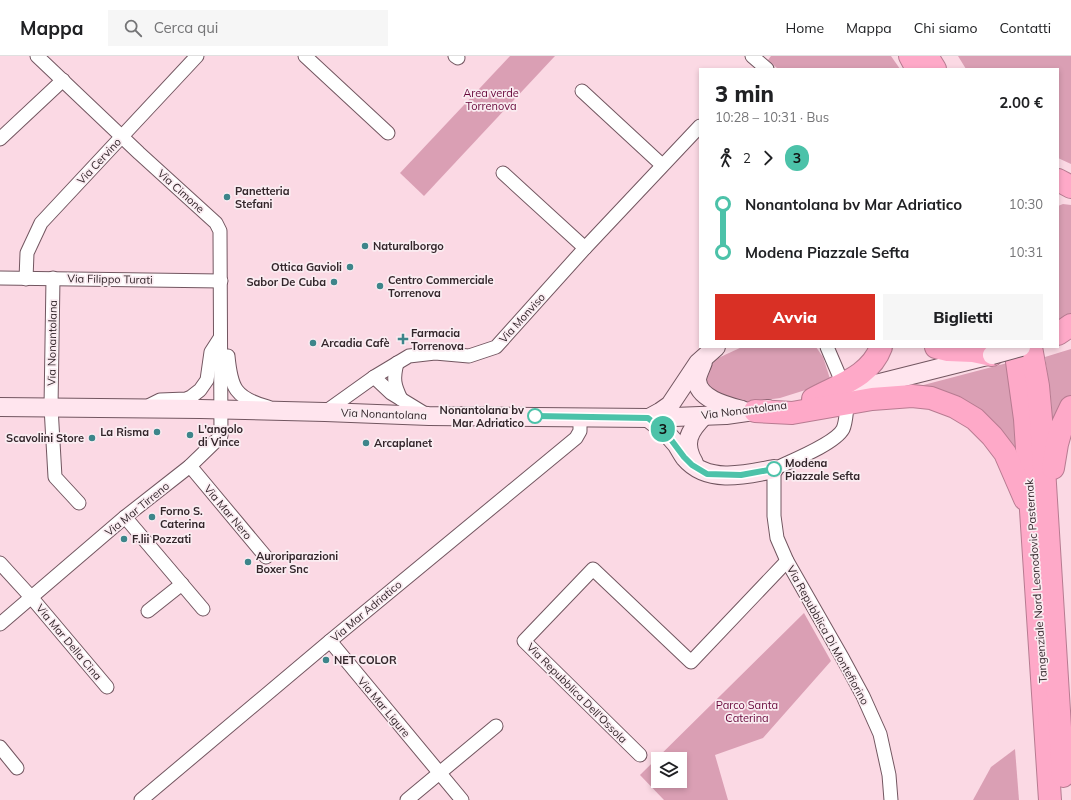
<!DOCTYPE html>
<html lang="it">
<head>
<meta charset="utf-8">
<style>
	:root { --surface:#fff; --page:#f6f6f6; --text:#202124; --muted:#757577; --line:#e0e0e0; --accent:#d93025 }
	body { margin:0; font-family:Mulish,sans-serif; background:var(--page); color:var(--text); height:100vh; display:flex; flex-direction:column; font-size:15px; white-space:nowrap }
	* { box-sizing:border-box; margin:0 }
	p { font-size:13px; color:var(--muted) }
	.icon { flex:none; width:22px; height:22px; fill:none; stroke:currentColor; stroke-width:2; stroke-linecap:round; stroke-linejoin:round }
	.map { position:relative; flex:1; overflow:hidden }
	.details { position:absolute; left:699px; top:12px; width:360px; height:280px; display:flex; flex-direction:column; background:var(--surface); border-radius:0px; box-shadow:0 2px 6px #0003 }
	.details>* { flex:none }
	.badge { padding:0 8px; border-radius:13px; font-size:14px; line-height:26px }
	.tools { position:absolute; left:651px; top:696px; display:grid; gap:8px }
	.tools a { display:grid; place-items:center; width:36px; height:36px; border-radius:0px; background:var(--surface); box-shadow:0 2px 6px #0003; font-size:20px }
	.map>.badge { position:absolute; translate:-50% -50%; box-shadow:0 0 0 2px #fff }
	.legs { display:flex; align-items:center; gap:6px; height:44px; padding:0 16px; font-size:13px }
	.legs p { margin-inline-start:auto }
	.overview { display:flex; align-items:center; justify-content:space-between; height:68px; padding:0 16px }
	h1 { font-size:22px; font-weight:800; line-height:30px }
	.primary-button { display:flex; gap:8px; margin-top:auto; padding:8px 16px }
	.primary-button a { flex:1; height:46px; border-radius:0px; background:var(--accent); color:#fff; font-size:16px; font-weight:800; line-height:46px; text-align:center }
	.primary-button a+a { background:var(--page); color:var(--text) }
	ul { padding:0 16px; list-style:none }
	li { display:flex; align-items:center; gap:14px; height:48px; font-size:15px }
	li i { display:grid; place-items:center; width:6px; height:100%; margin:0 5px; background:currentColor }
	li i::after { content:''; width:10px; height:10px; margin:-5px; border:3px solid; border-radius:50%; background:var(--surface) }
	li p { margin-inline-start:auto }
	li:first-child i { background:linear-gradient(#0000 50%,currentColor 0) }
	li:last-child i { background:linear-gradient(currentColor 50%,#0000 0) }
	header { display:flex; align-items:center; gap:24px; box-sizing:border-box; height:56px; padding:0 20px; background:var(--surface); border-bottom:1px solid var(--line) }
	header strong { font-size:19px }
	nav { display:flex; gap:22px; margin-inline-start:auto; font-size:14px }
	.search { width:280px; height:36px; background:var(--page); display:flex; align-items:center; gap:10px; box-sizing:border-box; padding:0 14px; border-radius:0px; color:var(--muted); font-size:15px }
	.map>svg:first-child { display:block }
	.green { fill:#da9fb4; fill-rule:evenodd }
	.lines { fill:none; stroke-linecap:round; stroke-linejoin:round }
	.street-casing { stroke:#725660; stroke-width:15 }
	.secondary-casing { stroke:#725660; stroke-width:20 }
	.highway-casing { stroke:#b77b91; stroke-width:24 }
	.street { stroke:#fff; stroke-width:13 }
	.secondary { stroke:#ffe5ee; stroke-width:18 }
	.highway { stroke:#fea9c8; stroke-width:22 }
	.secondary-bridge-casing { stroke:#725660; stroke-width:20; stroke-linecap:butt }
	.secondary-bridge { stroke:#ffe5ee; stroke-width:18 }
	.line-1-casing { stroke:#fff; stroke-width:9 }
	.line-1 { stroke:#4cc2a9; stroke-width:6 }
	.poi-dot { fill:#3d858a; stroke:#faecf1; stroke-width:1.5 }
	.stop-1-dot { fill:#fff; stroke:#4cc2a9; stroke-width:2 }
	.labels { text-anchor:middle; stroke-width:3.5; stroke-linejoin:round; paint-order:stroke }
	.park-label { font-size:11px; fill:#67073a; stroke:#faecf1 }
	.street-label { font-size:11px; fill:#33262b; stroke:#faecf1 }
	.poi-label { font-size:11px; font-weight:bold; fill:#33262b; stroke:#faecf1; text-anchor:start }
	.stop-label { font-size:11px; font-weight:bold; fill:#33262b; stroke:#faecf1; text-anchor:end }
</style>
</head>
<body>
<header>
<strong>Mappa</strong>
<div class="search"><svg class="icon" aria-label="search" viewBox="0 0 24 24"><circle cx="10" cy="10" r="6"/><path d="M15 15l6 6"/></svg>Cerca qui</div>
<nav><a>Home</a><a>Mappa</a><a>Chi siamo</a><a>Contatti</a></nav>
</header>
<div class="map">
<svg width="1071" height="744" viewBox="0 0 1071 744">
	<rect width="100%" height="100%" fill="#fbd9e4"/>
	<g class="green">
		<path d="M510,0h45l-131,140 -24,-23z"/>
		<path d="M771,0h120l9,13h-122l-10,-9z"/>
		<path d="M958,0h113v108l-13,-6v-89h-92z"/>
		<path d="M1063,148l8,1v112l-13,3v-114z"/>
		<path d="M742,291h74l7,10 8,25 -51,16 -35,5 -40,-14v-15l11,-15z"/>
		<path d="M1071,293v55l-18,46 -2,-51 -6,-42z"/>
		<path d="M1011,306l13,110 -14,-27 -113,-53z"/>
		<path d="M804,557l27,48 -68,77 -48,17 13,45h-64l-24,-25zM658,703h22v22h-22z"/>
		<path d="M1015,693l4,51h-46l18,-33z"/>
	</g>
	<g class="lines">
		<g class="street-casing">
			<g id="street">
				<path d="M305,0l83,77"/>
				<path d="M455,0l3,2"/>
				<path d="M752,0l15,13"/>
				<path d="M582,35l80,74"/>
				<path d="M0,83l63,-59"/>
				<path d="M503,117l82,75"/>
				<path d="M0,222l221,3"/>
				<path d="M53,222l-2,129 4,70 24,26"/>
				<path d="M26,223l1,-26 14,-30 156,-167"/>
				<path d="M827,291l12,28"/>
				<path d="M228,300c3,32 7,42 40,51"/>
				<path d="M397,307c-4,16 -3,22 4,36"/>
				<path d="M374,321l17,16 36,22"/>
				<path d="M150,349l10,-5 26,-1 5,-2 9,-7 7,-10 4,-28 9,-14"/>
				<path d="M847,351c-1,7 -1,15 -4,22 -8,15 -52,32 -69,40v47l3,22 10,23 56,98 20,37 17,38 9,41 2,25"/>
				<path d="M325,356l49,-35 35,-21 26,-3 34,3 27,-9 89,-99 115,-122"/>
				<path d="M190,410l76,91"/>
				<path d="M125,461l78,92"/>
				<path d="M0,507l31,34 76,90"/>
				<path d="M148,555l34,-27"/>
				<path d="M0,568l125,-107 65,-51 31,-30 -1,-205 -4,-8 -77,-70 -102,-97"/>
				<path d="M330,585l132,159"/>
				<path d="M0,691l17,21"/>
				<path d="M640,699l-116,-114 69,-72 98,93 96,-101"/>
				<path d="M141,744l189,-159 246,-203 4,-7v-14"/>
				<path d="M407,744l89,-74"/>
			</g>
		</g>
		<g class="secondary-casing">
			<g id="secondary">
				<path d="M703,306c-2,6 -6,13 -6,18 1,19 30,26 45,30"/>
				<path d="M836,338l151,-38"/>
				<path d="M0,351l200,2 125,3 104,4 219,2 78,-3 42,-6"/>
				<path d="M648,362c11,8 20,16 29,27 3,5 5,9 8,13 22,26 60,17 89,11"/>
				<path d="M649,362l11,-6 10,-7 28,-42 18,-16"/>
				<path d="M694,407c-12,-20 -5,-32 10,-47"/>
			</g>
		</g>
		<g class="highway-casing">
			<g id="highway">
				<path d="M910,0l7,13"/>
				<path d="M927,0l8,13"/>
				<path d="M1058,124l13,7"/>
				<path d="M1058,278l13,-9"/>
				<path d="M936,291l12,3 25,1 19,4"/>
				<path d="M1015,291l10,72 25,381"/>
				<path d="M1031,291l7,39 3,33 22,357"/>
				<path d="M813,343c25,-14 57,-22 68,-52"/>
				<path d="M755,355l37,2 80,-14 40,-3 19,2 24,9 20,12 17,17 13,17 20,46"/>
				<path d="M1053,412l4,-24 5,-18 9,-19"/>
			</g>
		</g>
		<use href="#street" class="street"/>
		<use href="#secondary" class="secondary"/>
		<use href="#highway" class="highway"/>
		<g class="secondary-bridge-casing">
			<path id="secondary-bridge" d="M992,299l29,-8"/>
		</g>
		<use href="#secondary-bridge" class="secondary-bridge"/>
	</g>
	<g class="lines">
		<g class="line-1-casing">
			<path id="line-1" d="M535,360l113,2 18,15 18,24 8,8 15,9 34,1 33,-6"/>
		</g>
		<use href="#line-1" class="line-1"/>
	</g>
	<g class="poi-dot">
		<circle cx="227" cy="141" r="4"/>
		<circle cx="365" cy="190" r="4"/>
		<circle cx="350" cy="211" r="4"/>
		<circle cx="334" cy="226" r="4"/>
		<circle cx="380" cy="230" r="4"/>
		<path d="M401 277h4v4h4v4h-4v4h-4v-4h-4v-4h4z"/>
		<circle cx="313" cy="287" r="4"/>
		<circle cx="157" cy="376" r="4"/>
		<circle cx="190" cy="379" r="4"/>
		<circle cx="92" cy="382" r="4"/>
		<circle cx="366" cy="387" r="4"/>
		<circle cx="152" cy="461" r="4"/>
		<circle cx="124" cy="483" r="4"/>
		<circle cx="248" cy="506" r="4"/>
		<circle cx="326" cy="604" r="4"/>
	</g>
	<g class="stop-1-dot">
		<circle cx="535" cy="360" r="7"/>
		<circle cx="774" cy="413" r="7"/>
	</g>
	<g class="labels">
		<g class="park-label">
			<text x="491" y="41">Area verde<tspan x="491" dy="13">Torrenova</tspan></text>
			<text x="747" y="653">Parco Santa<tspan x="747" dy="13">Caterina</tspan></text>
		</g>
		<g class="street-label">
			<text transform="translate(99 105) rotate(-47)" y="4">Via Cervino</text>
			<text transform="translate(181 135) rotate(42)" y="4">Via Cimone</text>
			<text transform="translate(110 223) rotate(1)" y="4">Via Filippo Turati</text>
			<text transform="translate(522 262) rotate(-48)" y="4">Via Monviso</text>
			<text transform="translate(52 287) rotate(-89)" y="4">Via Nonantolana</text>
			<text transform="translate(744 354) rotate(-7)" y="4">Via Nonantolana</text>
			<text transform="translate(384 358) rotate(2)" y="4">Via Nonantolana</text>
			<text transform="translate(137 453) rotate(-39)" y="4">Via Mar Tirreno</text>
			<text transform="translate(228 456) rotate(50)" y="4">Via Mar Nero</text>
			<text transform="translate(1036 525) rotate(-94)" y="4">Tangenziale Nord Leonodovic Pasternak</text>
			<text transform="translate(366 555) rotate(-40)" y="4">Via Mar Adriatico</text>
			<text transform="translate(828 579) rotate(61)" y="4">Via Repubblica Di Montefiorino</text>
			<text transform="translate(69 586) rotate(50)" y="4">Via Mar Della Cina</text>
			<text transform="translate(577 637) rotate(45)" y="4">Via Repubblica Dell'Ossola</text>
			<text transform="translate(384 651) rotate(50)" y="4">Via Mar Ligure</text>
		</g>
		<g class="poi-label">
			<text x="235" y="139">Panetteria<tspan x="235" dy="13">Stefani</tspan></text>
			<text x="373" y="194">Naturalborgo</text>
			<text x="342" y="215" text-anchor="end">Ottica Gavioli</text>
			<text x="388" y="228">Centro Commerciale<tspan x="388" dy="13">Torrenova</tspan></text>
			<text x="326" y="230" text-anchor="end">Sabor De Cuba</text>
			<text x="411" y="281">Farmacia<tspan x="411" dy="13">Torrenova</tspan></text>
			<text x="321" y="291">Arcadia Cafè</text>
			<text x="198" y="377">L'angolo<tspan x="198" dy="13">di Vince</tspan></text>
			<text x="149" y="380" text-anchor="end">La Risma</text>
			<text x="84" y="386" text-anchor="end">Scavolini Store</text>
			<text x="374" y="391">Arcaplanet</text>
			<text x="160" y="459">Forno S.<tspan x="160" dy="13">Caterina</tspan></text>
			<text x="132" y="487">F.lii Pozzati</text>
			<text x="256" y="504">Auroriparazioni<tspan x="256" dy="13">Boxer Snc</tspan></text>
			<text x="334" y="608">NET COLOR</text>
		</g>
		<g class="stop-label">
			<text x="524" y="358">Nonantolana bv<tspan x="524" dy="13">Mar Adriatico</tspan></text>
			<text x="785" y="411" text-anchor="start">Modena<tspan x="785" dy="13">Piazzale Sefta</tspan></text>
		</g>
	</g>
</svg>
<div class="tools">
<a><svg class="icon" aria-label="layers" viewBox="0 0 24 24"><path d="M12 4l9 5-9 5-9-5zM3 14l9 5 9-5"/></svg></a>
</div>
<b class="badge" style="left:663px;top:373px;background:#4cc2a9;color:#111">3</b>
<section class="details">
<div class="overview"><div><h1>3 min</h1><p>10:28 – 10:31 · Bus</p></div><b>2.00 €</b></div>
<div class="legs"><svg class="icon" aria-label="walk" viewBox="0 0 24 24"><circle cx="13" cy="4" r="2"/><path d="M13 8l-2 6 4 7M11 14l-3 7M7 12l3-4h3l4 4"/></svg>2<svg class="icon" aria-label="forward" viewBox="0 0 24 24"><path d="M9 5l7 7-7 7"/></svg><b class="badge" style="background:#4cc2a9;color:#111">3</b></div>
<ul>
<li><i style="color:#4cc2a9"></i><b>Nonantolana bv Mar Adriatico</b><p>10:30</p></li>
<li><i style="color:#4cc2a9"></i><b>Modena Piazzale Sefta</b><p>10:31</p></li>
</ul>
<div class="primary-button"><a>Avvia</a><a>Biglietti</a></div>
</section>
</div>
</body>
</html>
